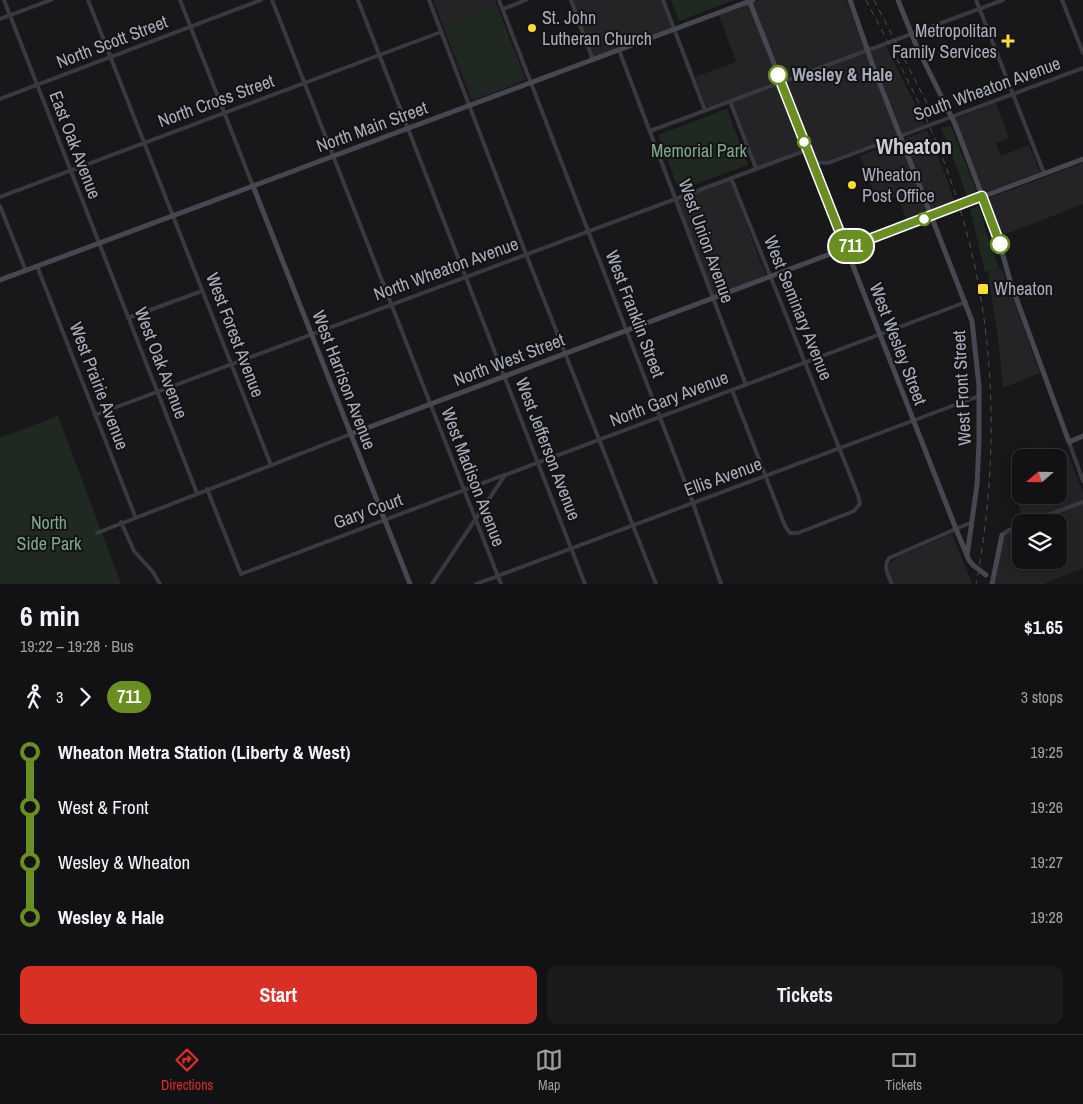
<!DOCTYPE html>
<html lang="en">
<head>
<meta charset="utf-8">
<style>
	:root { --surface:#121214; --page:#1b1b1d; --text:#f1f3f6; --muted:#9c9ea0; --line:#313234; --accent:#d93025 }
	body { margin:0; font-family:"Archivo Narrow",sans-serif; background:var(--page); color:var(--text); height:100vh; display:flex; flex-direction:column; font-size:19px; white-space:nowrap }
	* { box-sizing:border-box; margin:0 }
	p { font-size:16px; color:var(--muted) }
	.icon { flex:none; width:28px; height:28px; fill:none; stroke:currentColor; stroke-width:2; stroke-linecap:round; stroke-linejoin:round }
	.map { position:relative; height:584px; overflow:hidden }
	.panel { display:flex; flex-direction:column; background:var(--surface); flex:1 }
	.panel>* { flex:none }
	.badge { padding:0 10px; border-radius:16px; font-size:18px; line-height:32px }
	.needle { width:32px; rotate:250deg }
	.buttons { position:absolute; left:1012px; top:449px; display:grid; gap:10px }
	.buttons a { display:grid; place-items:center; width:55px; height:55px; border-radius:10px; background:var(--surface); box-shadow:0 2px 12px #0003,0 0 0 1px var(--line); font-size:25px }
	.map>.badge { position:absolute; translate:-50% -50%; box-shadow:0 0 0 2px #fff }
	.legs { display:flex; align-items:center; gap:8px; height:55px; padding:0 20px; font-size:16px }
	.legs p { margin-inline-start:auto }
	.head { display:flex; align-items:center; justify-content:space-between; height:85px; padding:0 20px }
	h1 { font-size:28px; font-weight:700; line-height:38px }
	.button { display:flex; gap:10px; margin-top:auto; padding:10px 20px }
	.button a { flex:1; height:58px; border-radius:10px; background:var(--accent); color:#fff; font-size:20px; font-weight:700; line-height:58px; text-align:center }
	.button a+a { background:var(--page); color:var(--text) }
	ul { padding:0 20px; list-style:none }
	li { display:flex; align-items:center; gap:18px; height:55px; font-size:19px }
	li i { display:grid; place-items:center; width:8px; height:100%; margin:0 6px; background:currentColor }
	li i::after { content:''; width:12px; height:12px; margin:-6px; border:4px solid; border-radius:50%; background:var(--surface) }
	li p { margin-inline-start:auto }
	li:first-child i { background:linear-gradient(#0000 50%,currentColor 0) }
	li:last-child i { background:linear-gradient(currentColor 50%,#0000 0) }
	.tabs { display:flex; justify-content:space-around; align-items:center; height:70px; border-top:1px solid var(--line); background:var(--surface); font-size:14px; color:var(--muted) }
	.tabs a { display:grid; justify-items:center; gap:2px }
	.tabs .current { color:var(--accent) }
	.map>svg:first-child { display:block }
	.built { fill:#242427 }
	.green { fill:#1f2922 }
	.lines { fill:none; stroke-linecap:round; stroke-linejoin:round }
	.street { stroke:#39393f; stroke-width:4 }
	.secondary { stroke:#464750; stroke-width:5 }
	.rail { stroke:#4b4c55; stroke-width:1; stroke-dasharray:6 5; stroke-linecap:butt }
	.secondary-bridge { stroke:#464750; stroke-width:5 }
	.line-1-casing { stroke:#fff; stroke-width:11 }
	.line-1 { stroke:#6b8e23; stroke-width:8 }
	.poi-dot { fill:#fcdc2e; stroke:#131315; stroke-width:2 }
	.stop-1-dot { fill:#fff; stroke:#6b8e23; stroke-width:2.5 }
	.labels { text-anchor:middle; stroke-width:4; stroke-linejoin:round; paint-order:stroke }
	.poi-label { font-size:18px; fill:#a9acbb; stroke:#131315; text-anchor:start }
	.street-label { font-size:18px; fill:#a9acbb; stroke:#131315 }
	.stop-label { font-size:18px; font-weight:bold; fill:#a9acbb; stroke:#131315; text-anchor:start }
	.park-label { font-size:18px; fill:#7fa789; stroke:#131315 }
	.district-label { font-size:22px; font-weight:bold; fill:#cbccd6; stroke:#131315 }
</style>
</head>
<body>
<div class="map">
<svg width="1083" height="584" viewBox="0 0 1083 584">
	<rect width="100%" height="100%" fill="#18181a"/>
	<g class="built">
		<path d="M433,0h62l31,80 -54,21z"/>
		<path d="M572,0h89l11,29 -78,28z"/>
		<path d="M761,0h85l53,135 -71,26 -15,-1 -61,-157z"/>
		<path d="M748,4l30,78 -71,25 -12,-30 41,-15 -17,-47z"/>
		<path d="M885,44l40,81 -23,8 -32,-83z"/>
		<path d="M781,85l24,64 -47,18 -25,-65z"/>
		<path d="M996,103l13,35 -13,5 5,13 28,-11 11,27 -56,21 -30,-74z"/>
		<path d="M927,130l17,42 11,32 -23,9 -28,-74z"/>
		<path d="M900,140l29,74 -21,8 -11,-26 -19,7 -18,-47z"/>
		<path d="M1083,163v41l-82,32 -14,-37z"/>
		<path d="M730,180l36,96 -53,20 -35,-96z"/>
		<path d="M1002,269l38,104 -37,15 -4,-43 -11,-73z"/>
		<path d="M1067,451l16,42v7l-59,22 -11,-34 8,-3v10h38v-37l-11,-1z"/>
		<path d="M1083,504v64l-40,16h-49l10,-48 3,-3 14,-6v33h38v-38h-25z"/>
		<path d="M952,534l20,50h-78l-6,-14 2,-7 9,-7z"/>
	</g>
	<g class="green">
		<path d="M671,0h63l-55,21z"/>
		<path d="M495,5l28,74 -50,19 -27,-74z"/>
		<path d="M727,109l21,56 -69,25 -21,-55z"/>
		<path d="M951,126l25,64 -2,2 1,4 -8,3 -8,-26 -18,-45z"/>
		<path d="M979,206l4,12 1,8 15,43 -14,3 -15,-63z"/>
		<path d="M704,221l6,16 -9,4 -6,-17z"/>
		<path d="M58,416l63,168h-121v-146z"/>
	</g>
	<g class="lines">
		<g class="street">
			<path d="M4,0l193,493"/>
			<path d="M88,0l183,465"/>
			<path d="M180,0l73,186"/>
			<path d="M272,0l229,584"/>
			<path d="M358,0l227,584"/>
			<path d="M429,0l97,254 130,330"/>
			<path d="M499,0l194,503 28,81"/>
			<path d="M571,0l22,60"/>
			<path d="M663,0l42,110"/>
			<path d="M976,0l68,173"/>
			<path d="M1062,0l21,53"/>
			<path d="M503,9l23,-9"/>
			<path d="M0,19l51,-19"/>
			<path d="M619,50l127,335"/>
			<path d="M0,99l261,-99"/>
			<path d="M730,101l26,67"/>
			<path d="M650,131l353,-131"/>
			<path d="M812,162l16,1 255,-95"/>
			<path d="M731,178l127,317 2,9 -6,7 -56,22h-8l-5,-7 -53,-136"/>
			<path d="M0,197l441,-165"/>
			<path d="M0,206l26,65"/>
			<path d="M37,266l98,250"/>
			<path d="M128,318l74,-27"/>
			<path d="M95,415l712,-265"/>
			<path d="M1069,442l14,39"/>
			<path d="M207,489l34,85 263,-99"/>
			<path d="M121,522l13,29 19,21 7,12"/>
			<path d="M1029,522l54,-20"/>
			<path d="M97,533l254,-99"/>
			<path d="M1002,535l7,-5 12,-4"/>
			<path d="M432,584l73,-109 461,-173"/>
			<path d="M476,584l503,-188"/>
			<path d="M892,584c-4,-9 -9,-17 -3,-26l83,-36"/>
		</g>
		<g class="secondary">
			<path d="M749,0l207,529 13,31 4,5"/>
			<path d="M850,0l23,66 99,255 7,65v56l-2,43 -10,71"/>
			<path d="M898,0l18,45 39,79 16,42 28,75 12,43 58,158 14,-6"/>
			<path d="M253,186l157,398"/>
			<path d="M0,280l753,-280"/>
			<path d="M351,434l732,-275"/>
			<path d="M992,584l10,-49"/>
		</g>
		<g class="rail">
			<path d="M866,0c29,56 60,111 81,170 49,132 55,277 29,414"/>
			<path d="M874,0l55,107"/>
		</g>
		<path class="secondary-bridge" d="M973,565l13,10"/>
	</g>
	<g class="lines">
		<g class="line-1-casing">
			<path id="line-1" d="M778,75l68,173 136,-52 18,48"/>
		</g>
		<use href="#line-1" class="line-1"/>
	</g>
	<g class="poi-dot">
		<circle cx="532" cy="28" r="5"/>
		<path d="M1005.5 33.5h5v5h5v5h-5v5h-5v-5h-5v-5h5z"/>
		<circle cx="852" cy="185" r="5"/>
		<rect x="977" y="283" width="12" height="12" rx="2.5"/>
	</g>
	<g class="stop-1-dot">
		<circle cx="778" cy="75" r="9"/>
		<circle cx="804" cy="142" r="6"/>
		<circle cx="924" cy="219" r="6"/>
		<circle cx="1000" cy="244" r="9"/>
	</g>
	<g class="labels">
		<g class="poi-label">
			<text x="542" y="24">St. John<tspan x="542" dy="21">Lutheran Church</tspan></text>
			<text x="997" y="37" text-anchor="end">Metropolitan<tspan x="997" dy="21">Family Services</tspan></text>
			<text x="862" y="181">Wheaton<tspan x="862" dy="21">Post Office</tspan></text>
			<text x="994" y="295">Wheaton</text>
		</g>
		<g class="street-label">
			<text transform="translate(112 42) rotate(-21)" y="6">North Scott Street</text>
			<text transform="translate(987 89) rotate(-20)" y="6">South Wheaton Avenue</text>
			<text transform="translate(216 101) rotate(-20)" y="6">North Cross Street</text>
			<text transform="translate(372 127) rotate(-20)" y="6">North Main Street</text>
			<text transform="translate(75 145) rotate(69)" y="6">East Oak Avenue</text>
			<text transform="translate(706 241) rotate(70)" y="6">West Union Avenue</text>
			<text transform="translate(446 269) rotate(-20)" y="6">North Wheaton Avenue</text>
			<text transform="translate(798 308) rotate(68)" y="6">West Seminary Avenue</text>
			<text transform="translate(635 314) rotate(69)" y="6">West Franklin Street</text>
			<text transform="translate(235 335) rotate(69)" y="6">West Forest Avenue</text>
			<text transform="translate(898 344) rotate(69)" y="6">West Wesley Street</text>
			<text transform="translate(509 360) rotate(-21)" y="6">North West Street</text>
			<text transform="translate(161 363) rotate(69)" y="6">West Oak Avenue</text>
			<text transform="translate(344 380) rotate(69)" y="6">West Harrison Avenue</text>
			<text transform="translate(99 386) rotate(69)" y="6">West Prairie Avenue</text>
			<text transform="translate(962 388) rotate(-93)" y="6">West Front Street</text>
			<text transform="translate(669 399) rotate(-21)" y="6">North Gary Avenue</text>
			<text transform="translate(548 449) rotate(69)" y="6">West Jefferson Avenue</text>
			<text transform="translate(473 477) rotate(69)" y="6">West Madison Avenue</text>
			<text transform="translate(723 477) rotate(-20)" y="6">Ellis Avenue</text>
			<text transform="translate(368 511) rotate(-20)" y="6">Gary Court</text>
		</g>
		<g class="stop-label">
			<text x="792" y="81">Wesley &amp; Hale</text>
		</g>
		<g class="park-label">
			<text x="699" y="157">Memorial Park</text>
			<text x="49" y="529">North<tspan x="49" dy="21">Side Park</tspan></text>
		</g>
		<g class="district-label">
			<text x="914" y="154">Wheaton</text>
		</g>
	</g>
</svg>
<div class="buttons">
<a><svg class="needle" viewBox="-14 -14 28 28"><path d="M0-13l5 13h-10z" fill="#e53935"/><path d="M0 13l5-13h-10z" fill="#9c9ea0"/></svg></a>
<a><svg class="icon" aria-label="layers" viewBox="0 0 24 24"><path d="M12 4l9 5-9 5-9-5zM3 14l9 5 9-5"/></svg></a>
</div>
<b class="badge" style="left:851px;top:246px;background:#6b8e23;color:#fff">711</b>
</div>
<section class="panel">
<div class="head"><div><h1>6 min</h1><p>19:22 – 19:28 · Bus</p></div><b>$1.65</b></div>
<div class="legs"><svg class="icon" aria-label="walk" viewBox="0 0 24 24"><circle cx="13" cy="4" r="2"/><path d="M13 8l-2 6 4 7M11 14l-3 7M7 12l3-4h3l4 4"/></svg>3<svg class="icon" aria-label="forward" viewBox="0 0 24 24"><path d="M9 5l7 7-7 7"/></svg><b class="badge" style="background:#6b8e23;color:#fff">711</b><p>3 stops</p></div>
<ul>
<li><i style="color:#6b8e23"></i><b>Wheaton Metra Station (Liberty &amp; West)</b><p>19:25</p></li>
<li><i style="color:#6b8e23"></i><span>West &amp; Front</span><p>19:26</p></li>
<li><i style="color:#6b8e23"></i><span>Wesley &amp; Wheaton</span><p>19:27</p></li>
<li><i style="color:#6b8e23"></i><b>Wesley &amp; Hale</b><p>19:28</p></li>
</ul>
<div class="button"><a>Start</a><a>Tickets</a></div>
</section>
<nav class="tabs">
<a class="current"><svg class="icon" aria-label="directions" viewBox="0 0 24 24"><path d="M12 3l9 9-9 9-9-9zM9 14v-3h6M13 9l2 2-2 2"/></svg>Directions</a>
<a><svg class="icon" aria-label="map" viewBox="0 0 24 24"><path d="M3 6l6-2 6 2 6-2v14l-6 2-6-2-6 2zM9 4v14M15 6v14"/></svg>Map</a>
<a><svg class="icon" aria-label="tickets" viewBox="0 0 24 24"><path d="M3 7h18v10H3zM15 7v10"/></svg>Tickets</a>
</nav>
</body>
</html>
